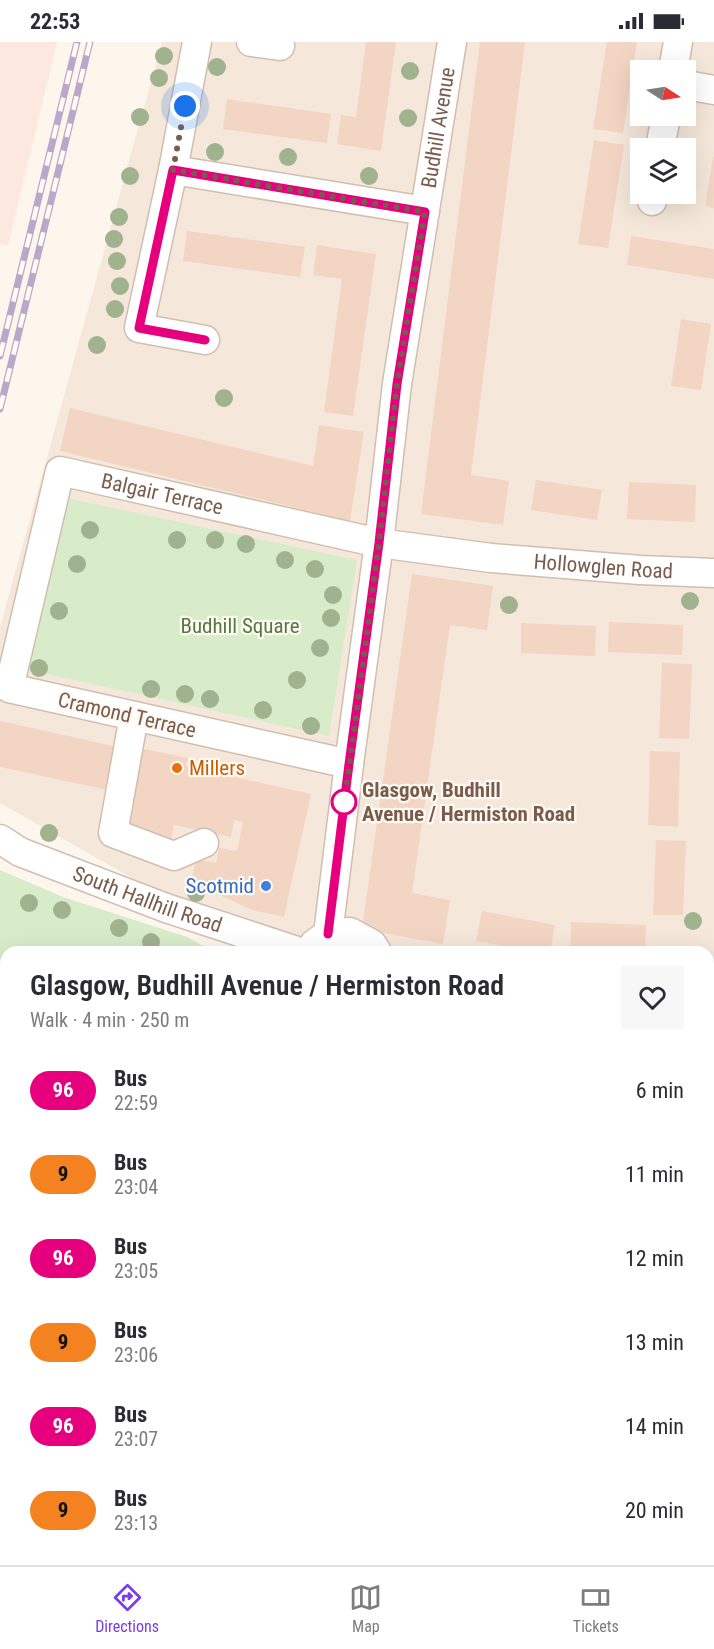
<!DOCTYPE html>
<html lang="en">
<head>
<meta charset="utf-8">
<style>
	:root { --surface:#fff; --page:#f7f7f7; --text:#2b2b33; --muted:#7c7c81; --line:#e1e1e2; --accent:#7c3aed }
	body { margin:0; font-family:"Roboto Condensed",sans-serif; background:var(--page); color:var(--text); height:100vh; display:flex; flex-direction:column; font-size:22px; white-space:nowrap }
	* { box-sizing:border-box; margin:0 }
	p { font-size:20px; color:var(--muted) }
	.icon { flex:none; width:33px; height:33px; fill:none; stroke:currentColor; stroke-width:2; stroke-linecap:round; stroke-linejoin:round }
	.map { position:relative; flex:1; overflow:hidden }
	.details { position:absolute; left:0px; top:904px; width:714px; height:620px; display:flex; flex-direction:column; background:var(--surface); border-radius:18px 18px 0 0; box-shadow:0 6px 24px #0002 }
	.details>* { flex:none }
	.badge { padding:0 12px; border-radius:20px; font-size:21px; line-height:39px }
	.needle { width:39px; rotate:102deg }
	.tools { position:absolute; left:630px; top:18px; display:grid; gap:12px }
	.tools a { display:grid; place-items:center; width:66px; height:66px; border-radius:0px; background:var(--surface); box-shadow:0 6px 24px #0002; font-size:30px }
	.you { position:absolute; width:30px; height:30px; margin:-15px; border:4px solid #fff; border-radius:50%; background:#1a73e8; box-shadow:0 0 0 9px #1a73e833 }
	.map>.badge { position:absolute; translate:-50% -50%; box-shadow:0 0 0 3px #fff }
	.round { display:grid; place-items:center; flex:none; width:63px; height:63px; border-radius:0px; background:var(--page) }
	.summary { display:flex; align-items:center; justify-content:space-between; height:102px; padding:0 30px }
	h1 { font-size:28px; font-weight:600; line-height:45px }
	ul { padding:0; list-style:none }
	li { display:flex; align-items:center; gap:18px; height:84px; padding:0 30px }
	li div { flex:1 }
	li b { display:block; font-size:22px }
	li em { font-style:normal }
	li .badge { min-width:66px; font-weight:700; text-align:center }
	.status { display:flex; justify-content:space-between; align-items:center; height:42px; padding:0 30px; background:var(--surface); direction:ltr }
	.status svg { height:16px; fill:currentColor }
	.tab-bar { display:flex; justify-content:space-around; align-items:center; height:84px; border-top:2px solid var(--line); background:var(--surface); font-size:16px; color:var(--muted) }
	.tab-bar a { display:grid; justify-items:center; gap:3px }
	.tab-bar .selected { color:var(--accent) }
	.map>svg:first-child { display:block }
	.residential { fill:#f5e8da; fill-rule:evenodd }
	.commercial { fill:#fde8e0 }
	.green { fill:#d8ecc9 }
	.building { fill:#f3d5c3 }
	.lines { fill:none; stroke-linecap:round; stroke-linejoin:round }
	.minor-casing { stroke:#d1beb0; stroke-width:31 }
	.minor { stroke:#fff; stroke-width:28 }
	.rail-casing { stroke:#b9a8c9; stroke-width:7 }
	.rail { stroke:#fffaf3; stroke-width:4.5; stroke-dasharray:14; stroke-linecap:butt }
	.tree { fill:#a0b28e }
	.line-casing { stroke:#fff; stroke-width:14 }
	.line { stroke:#e6007e; stroke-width:9 }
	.walk { stroke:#7a5c4d; stroke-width:6; stroke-dasharray:0 10.8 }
	.food-dot { fill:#e8710a; stroke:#fffaf3; stroke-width:2 }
	.stop-dot { fill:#fff; stroke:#e6007e; stroke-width:3 }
	.shop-dot { fill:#3f7fe0; stroke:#fffaf3; stroke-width:2 }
	.labels { text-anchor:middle; stroke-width:4.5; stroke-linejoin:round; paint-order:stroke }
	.street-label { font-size:21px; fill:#7a5c4d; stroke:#fffaf3 }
	.park-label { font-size:21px; fill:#537a41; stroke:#fffaf3 }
	.food-label { font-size:21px; fill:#c56008; stroke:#fffaf3; text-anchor:start }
	.stop-label { font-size:21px; font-weight:bold; fill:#7a5c4d; stroke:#fffaf3; text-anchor:start }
	.shop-label { font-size:21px; fill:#366cbe; stroke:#fffaf3; text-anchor:end }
</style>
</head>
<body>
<div class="status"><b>22:53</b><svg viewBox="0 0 49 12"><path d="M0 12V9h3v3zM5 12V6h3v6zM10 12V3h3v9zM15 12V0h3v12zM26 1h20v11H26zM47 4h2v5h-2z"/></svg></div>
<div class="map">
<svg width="714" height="1523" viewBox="0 0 714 1523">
	<rect width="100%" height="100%" fill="#fdf6ec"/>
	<path class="residential" d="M162,0h552v1523h-313v-5h307v-608h-446l-262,-149v-176zM640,28h46v46h-46zM640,106h46v46h-46z"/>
	<path class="commercial" d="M0,0h57l-49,204 -8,-2z"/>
	<g class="green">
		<path d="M67,456l290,62 -28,176 -300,-66z"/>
		<path d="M0,828l63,27 124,40 27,15h-208v608h347v5h-353z"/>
	</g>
	<g class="building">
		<path d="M366,0h30l-15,109 -44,-7 4,-29 15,2z"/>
		<path d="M480,0h45l-54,433 38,6 -6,44 -82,-11z"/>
		<path d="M607,0h30l-14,91 -30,-4z"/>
		<path d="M227,57l104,15 -4,29 -104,-14z"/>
		<path d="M594,98l30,5 -16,103 -30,-4z"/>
		<path d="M713,115h1v51l-9,-2z"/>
		<path d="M187,189l118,16 -5,30 -117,-16z"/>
		<path d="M631,194l83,13v30l-87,-14z"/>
		<path d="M317,203l59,9 -23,162 -29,-4 18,-133 -29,-4z"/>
		<path d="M681,277l30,5 -10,66 -30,-4z"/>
		<path d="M70,366l243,58 6,-41 45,7 -14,89 -290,-70z"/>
		<path d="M536,438l66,10 -5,30 -66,-10z"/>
		<path d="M629,440l67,3 -1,37 -68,-3z"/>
		<path d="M412,532l81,12 -6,44 -37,-5 -38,268 38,7 -7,44 -81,-15z"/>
		<path d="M609,580l74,3 -1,30 -74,-3z"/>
		<path d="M521,581l75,3 -1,30 -74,-3z"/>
		<path d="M662,621l30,1 -3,75 -30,-1z"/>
		<path d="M0,679l117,26 -9,43 -108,-23z"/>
		<path d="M140,706l48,10 -2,8 125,28 -27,123 -32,-7 -61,-28 5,-23 20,4 3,-15 18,3 6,-29 -9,-2 -3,17 -57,-12 -3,14 -48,-10z"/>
		<path d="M650,709l30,1 -2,75 -30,-2z"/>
		<path d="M656,798l30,1 -3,74h-30z"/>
		<path d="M482,869l73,14 -5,27h-12l-62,-11z"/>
		<path d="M571,880l75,3 -1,27h-75z"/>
		<path d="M423,1518h30v2l30,1v2h-60z"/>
		<rect x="656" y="1518" width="26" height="5"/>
	</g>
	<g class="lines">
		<g class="minor-casing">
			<g id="minor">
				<path d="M197,0l-24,128 -34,158 66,12"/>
				<path d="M251,0l29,4"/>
				<path d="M673,28l5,-28"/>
				<path d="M686,43l28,5"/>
				<path d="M660,106l6,-32"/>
				<path d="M173,128l252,41"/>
				<path d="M652,159l1,-7"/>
				<path d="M134,674l-21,117 61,23 30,-13"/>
				<path id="s1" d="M349,722l-340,-76 51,-217 319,72 112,15 149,12 74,3"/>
				<path id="s2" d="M0,797l20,13 146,56 134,44"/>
				<path id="s3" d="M328,892l21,-170 30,-221 18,-159 55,-342"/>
				<path d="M314,902l14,-10 22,-2 22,12 5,8"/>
				<path d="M708,952h6"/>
				<path d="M708,1104h6"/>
				<path d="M372,1518v5"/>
			</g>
		</g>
		<use href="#minor" class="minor"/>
		<g class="rail-casing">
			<g id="rail">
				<path d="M0,314l77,-314"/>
				<path d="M0,367l90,-367"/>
			</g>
		</g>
		<use href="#rail" class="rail"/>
	</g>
	<g class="tree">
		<circle cx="164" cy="14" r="9"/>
		<circle cx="217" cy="25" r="9"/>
		<circle cx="410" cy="29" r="9"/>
		<circle cx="159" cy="36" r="9"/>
		<circle cx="140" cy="75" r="9"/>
		<circle cx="408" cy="76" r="9"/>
		<circle cx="215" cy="110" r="9"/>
		<circle cx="288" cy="115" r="9"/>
		<circle cx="130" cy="134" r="9"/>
		<circle cx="369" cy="134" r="9"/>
		<circle cx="119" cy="175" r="9"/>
		<circle cx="114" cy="197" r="9"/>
		<circle cx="117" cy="219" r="9"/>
		<circle cx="120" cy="244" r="9"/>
		<circle cx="115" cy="267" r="9"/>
		<circle cx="97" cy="303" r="9"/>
		<circle cx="224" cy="356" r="9"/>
		<circle cx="90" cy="488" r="9"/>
		<circle cx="177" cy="498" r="9"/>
		<circle cx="215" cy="498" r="9"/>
		<circle cx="246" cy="502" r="9"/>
		<circle cx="285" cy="518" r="9"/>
		<circle cx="77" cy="522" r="9"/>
		<circle cx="315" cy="527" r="9"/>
		<circle cx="333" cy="553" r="9"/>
		<circle cx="690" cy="559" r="9"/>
		<circle cx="509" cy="563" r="9"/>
		<circle cx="59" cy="569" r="9"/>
		<circle cx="331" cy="576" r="9"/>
		<circle cx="320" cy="606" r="9"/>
		<circle cx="39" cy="626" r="9"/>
		<circle cx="297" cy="638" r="9"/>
		<circle cx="151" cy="647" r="9"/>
		<circle cx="185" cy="652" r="9"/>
		<circle cx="210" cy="657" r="9"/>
		<circle cx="263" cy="668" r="9"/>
		<circle cx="311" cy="684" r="9"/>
		<circle cx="49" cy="791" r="9"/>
		<circle cx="196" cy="851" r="9"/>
		<circle cx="29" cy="861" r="9"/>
		<circle cx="62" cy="868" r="9"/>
		<circle cx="693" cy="879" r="9"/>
		<circle cx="119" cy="886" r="9"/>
		<circle cx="151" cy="900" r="9"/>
	</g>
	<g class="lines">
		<g class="line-casing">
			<path id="line" d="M205,298l-66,-12 34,-158 252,42 -28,172 -18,159 -30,221 -21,170"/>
		</g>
		<use href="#line" class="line"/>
		<path class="walk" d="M185,64l-12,64 252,42 -28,172 -18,159 -35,263v-4"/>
	</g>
	<circle class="food-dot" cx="177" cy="726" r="6"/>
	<circle class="stop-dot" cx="344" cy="760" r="12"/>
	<circle class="shop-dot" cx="266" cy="844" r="6"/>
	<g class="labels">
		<g class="street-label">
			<text dy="7" stroke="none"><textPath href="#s3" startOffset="814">Budhill Avenue</textPath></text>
			<text dy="7" stroke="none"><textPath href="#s1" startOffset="676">Balgair Terrace</textPath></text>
			<text dy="7" stroke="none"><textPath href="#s1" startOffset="1124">Hollowglen Road</textPath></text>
			<text transform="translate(127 673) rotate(13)" y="7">Cramond Terrace</text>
			<text dy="7" stroke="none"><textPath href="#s2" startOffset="160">South Hallhill Road</textPath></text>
		</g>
		<g class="park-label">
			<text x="240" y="591">Budhill Square</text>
		</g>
		<g class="food-label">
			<text x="189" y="733">Millers</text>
		</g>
		<g class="stop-label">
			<text x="362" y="755">Glasgow, Budhill<tspan x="362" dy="24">Avenue / Hermiston Road</tspan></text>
		</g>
		<g class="shop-label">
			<text x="254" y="851">Scotmid</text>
		</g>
	</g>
</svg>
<div class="tools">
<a><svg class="needle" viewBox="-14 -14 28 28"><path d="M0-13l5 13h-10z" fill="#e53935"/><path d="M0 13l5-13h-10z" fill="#7c7c81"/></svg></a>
<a><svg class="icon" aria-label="layers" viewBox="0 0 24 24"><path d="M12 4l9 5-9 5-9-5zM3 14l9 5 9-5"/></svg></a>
</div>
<div class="you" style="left:185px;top:64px"></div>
<section class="details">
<div class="summary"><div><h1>Glasgow, Budhill Avenue / Hermiston Road</h1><p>Walk · 4 min · 250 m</p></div><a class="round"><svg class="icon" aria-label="heart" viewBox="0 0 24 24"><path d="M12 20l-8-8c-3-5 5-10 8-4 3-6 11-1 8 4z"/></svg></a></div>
<ul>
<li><span class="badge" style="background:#e6007e;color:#fff">96</span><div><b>Bus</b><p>22:59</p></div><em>6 min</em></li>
<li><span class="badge" style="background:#f58220;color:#111">9</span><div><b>Bus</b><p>23:04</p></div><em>11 min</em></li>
<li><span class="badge" style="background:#e6007e;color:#fff">96</span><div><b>Bus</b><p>23:05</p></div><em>12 min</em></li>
<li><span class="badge" style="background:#f58220;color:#111">9</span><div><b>Bus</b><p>23:06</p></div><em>13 min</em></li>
<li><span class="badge" style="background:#e6007e;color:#fff">96</span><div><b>Bus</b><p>23:07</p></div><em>14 min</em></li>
<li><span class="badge" style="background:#f58220;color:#111">9</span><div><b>Bus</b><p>23:13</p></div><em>20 min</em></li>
</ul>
</section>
</div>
<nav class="tab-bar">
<a class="selected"><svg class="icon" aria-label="directions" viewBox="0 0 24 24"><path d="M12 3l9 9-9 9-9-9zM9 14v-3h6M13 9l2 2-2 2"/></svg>Directions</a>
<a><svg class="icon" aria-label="map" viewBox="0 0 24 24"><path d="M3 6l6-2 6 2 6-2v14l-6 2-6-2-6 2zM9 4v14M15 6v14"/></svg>Map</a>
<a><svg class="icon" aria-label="tickets" viewBox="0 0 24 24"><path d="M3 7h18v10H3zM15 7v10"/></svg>Tickets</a>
</nav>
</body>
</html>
